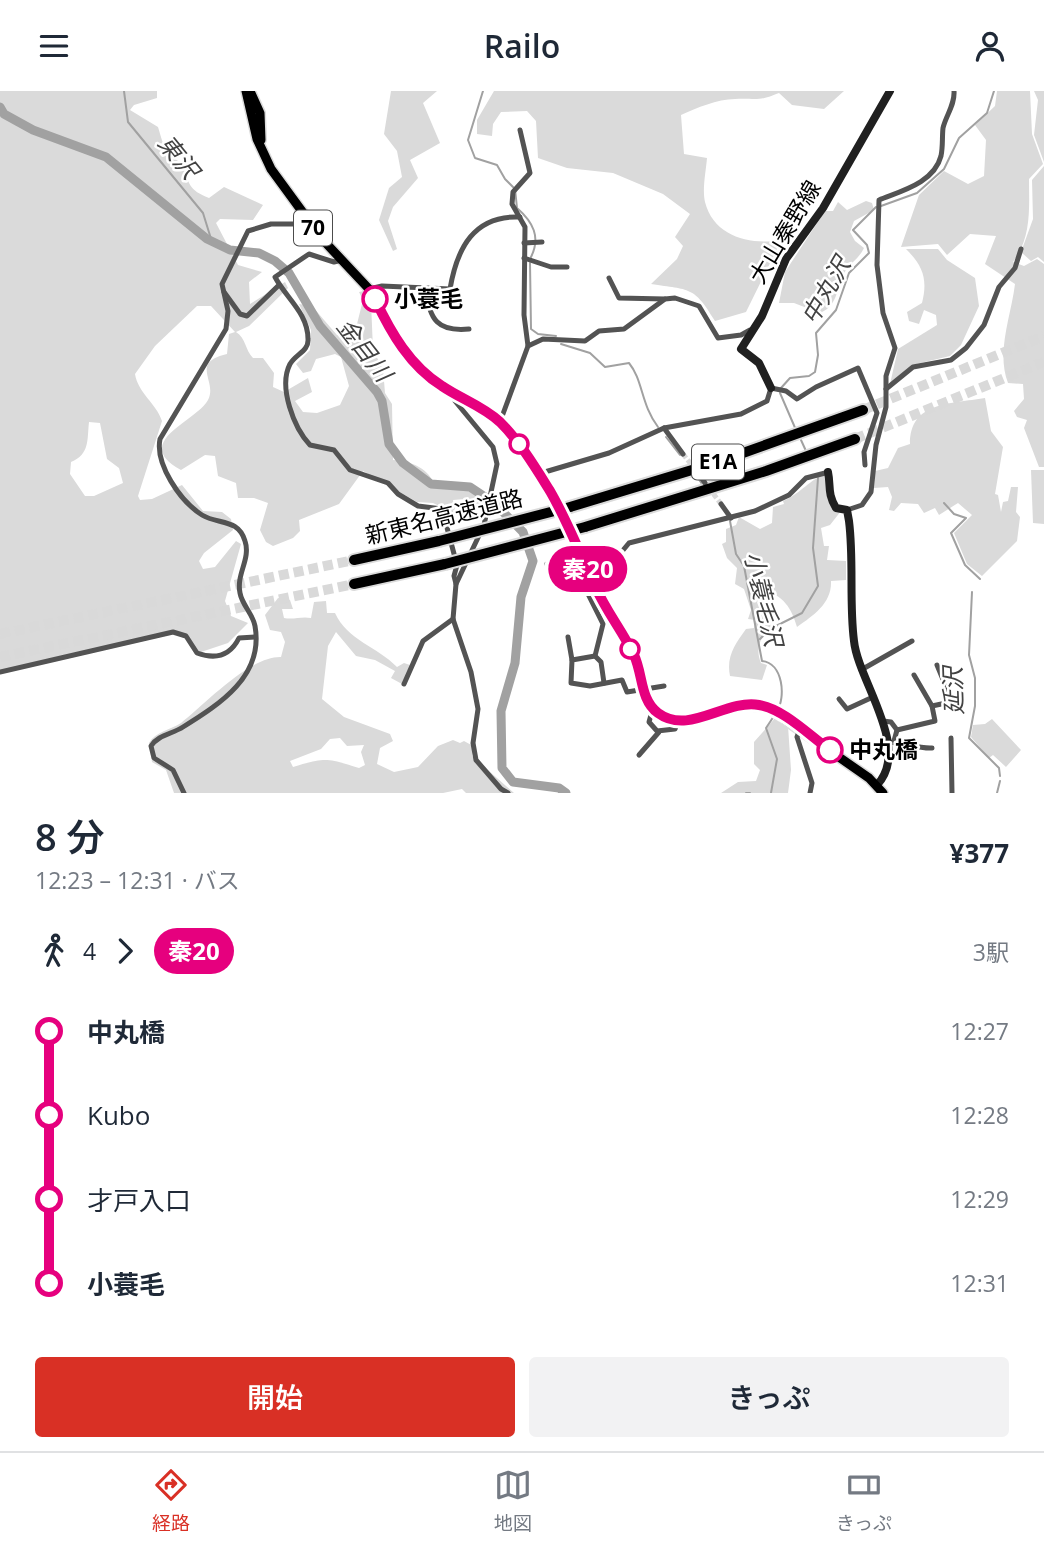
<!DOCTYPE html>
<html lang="ja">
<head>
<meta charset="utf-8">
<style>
	:root { --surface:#fff; --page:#f2f2f3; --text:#1f2937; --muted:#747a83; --line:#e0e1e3; --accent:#d93025 }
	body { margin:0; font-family:"Open Sans","Noto Sans JP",sans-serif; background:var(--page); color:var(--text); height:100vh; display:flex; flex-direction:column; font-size:26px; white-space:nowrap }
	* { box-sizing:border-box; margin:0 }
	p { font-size:23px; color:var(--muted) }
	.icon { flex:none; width:38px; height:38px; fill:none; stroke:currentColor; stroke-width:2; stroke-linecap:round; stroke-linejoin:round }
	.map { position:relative; height:702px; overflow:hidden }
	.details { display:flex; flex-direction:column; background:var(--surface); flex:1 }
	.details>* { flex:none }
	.badge { padding:0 14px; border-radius:23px; font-size:24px; line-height:46px }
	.map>.badge { position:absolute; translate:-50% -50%; box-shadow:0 0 0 4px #fff }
	.legs { display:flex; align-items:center; gap:10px; height:77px; padding:0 35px; font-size:23px }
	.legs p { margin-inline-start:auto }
	.overview { display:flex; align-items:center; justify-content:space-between; height:119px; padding:0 35px }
	h1 { font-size:38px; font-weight:600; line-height:52px }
	.action { display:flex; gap:14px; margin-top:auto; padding:14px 35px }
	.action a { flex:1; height:80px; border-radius:7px; background:var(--accent); color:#fff; font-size:28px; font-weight:600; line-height:80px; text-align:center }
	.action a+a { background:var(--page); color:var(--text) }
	ul { padding:0 35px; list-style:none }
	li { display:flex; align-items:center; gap:24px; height:84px; font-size:26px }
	li i { display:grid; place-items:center; width:10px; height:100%; margin:0 9px; background:currentColor }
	li i::after { content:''; width:18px; height:18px; margin:-9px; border:5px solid; border-radius:50%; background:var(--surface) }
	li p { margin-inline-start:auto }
	li:first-child i { background:linear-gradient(#0000 50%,currentColor 0) }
	li:last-child i { background:linear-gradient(currentColor 50%,#0000 0) }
	header { display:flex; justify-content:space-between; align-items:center; height:91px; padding:0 35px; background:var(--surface); font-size:32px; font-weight:600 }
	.menu { display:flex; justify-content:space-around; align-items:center; height:98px; border-top:2px solid var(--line); background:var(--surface); font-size:19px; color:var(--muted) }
	.menu a { display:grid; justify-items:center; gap:4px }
	.menu .selected { color:var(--accent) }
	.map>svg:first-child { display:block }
	.green { fill:#dadada; fill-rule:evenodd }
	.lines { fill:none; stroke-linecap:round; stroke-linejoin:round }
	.stream { stroke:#a1a1a1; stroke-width:2 }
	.river { stroke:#a1a1a1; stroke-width:9 }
	.street-tunnel { stroke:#d9d9d9; stroke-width:5; stroke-dasharray:5 2.5; stroke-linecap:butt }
	.highway-tunnel { stroke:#d9d9d9; stroke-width:10; stroke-dasharray:10 5; stroke-linecap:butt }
	.primary-casing { stroke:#dbdbdb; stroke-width:12 }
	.highway-casing { stroke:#dbdbdb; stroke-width:14 }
	.street { stroke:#535353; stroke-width:5 }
	.secondary { stroke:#202020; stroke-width:8 }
	.primary { stroke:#000; stroke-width:9 }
	.highway { stroke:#000; stroke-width:10 }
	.highway-bridge-casing { stroke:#dbdbdb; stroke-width:14; stroke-linecap:butt }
	.highway-bridge { stroke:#000; stroke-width:10 }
	.line-1-casing { stroke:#fff; stroke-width:16 }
	.line-1 { stroke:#e6007e; stroke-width:10 }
	.stop-1-dot { fill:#fff; stroke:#e6007e; stroke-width:3.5 }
	.labels { text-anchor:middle; stroke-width:5; stroke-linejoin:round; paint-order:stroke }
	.shield { fill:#fff; stroke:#4c4c4c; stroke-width:2 }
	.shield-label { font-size:21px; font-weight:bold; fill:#000 }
	.street-label { font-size:23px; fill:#000; stroke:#fff }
	.stop-label { font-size:23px; font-weight:bold; fill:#000; stroke:#fff; text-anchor:start }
	.water-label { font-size:24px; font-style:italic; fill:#424242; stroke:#fff }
</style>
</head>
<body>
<header><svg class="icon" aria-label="menu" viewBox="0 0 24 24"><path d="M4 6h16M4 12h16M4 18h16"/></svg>Railo<svg class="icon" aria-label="person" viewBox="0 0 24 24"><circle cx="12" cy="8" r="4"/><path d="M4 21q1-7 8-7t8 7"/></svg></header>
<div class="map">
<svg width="1044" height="702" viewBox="0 0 1044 702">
	<rect width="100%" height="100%" fill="#fff"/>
	<g class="green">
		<path d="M0,0h157v7l-23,7 -4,5 28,17c6,19 6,28 26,37 4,20 5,26 25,34l15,-11 39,18 -10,15 -33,-1 -4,4 22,42 24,7 -13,10 1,22 35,-22 3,6 -39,38 -13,6c10,6 9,18 17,26h10l11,15 -1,14 11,5 24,-14 4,14 -17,9 8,11 14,1 23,-8 9,-19 -8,-29 -6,-3 -19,5 -5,12 -8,2 -7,-9 14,-14 1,-20 -12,-26 13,2 25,29 17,1 9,-36 -4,-8 5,-1 7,11 2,48 10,19 2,24 7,11 1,56c16,1 34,7 40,22l28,2 26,16 -3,7 -19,-8 -12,1 3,14 -23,-11 -16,-1 -54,-31 -24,33 -40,16 1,11 -7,7 -20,8 -7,-4 -6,-12 8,-27 -14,-5h-16l-2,-15 -18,-7 -3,-20 -10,-1 -24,15c-51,-28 15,-48 27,-70 10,-19 -19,-37 19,-46l2,-20 6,-2 -24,-26h-14l-42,40 -20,28c3,19 21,29 27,47l-24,75 2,4 12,-1 30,-14 21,26 19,1 9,7 2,11 -29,23 -5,8 4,8 12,-2 21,-26 5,3 -16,57 6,15 17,7 -20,20 -33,11 -9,-15 -12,-5 -174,40zM89,331l11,1 7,36 12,9 4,15 -29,13h-9l-15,-22 1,-12c19,-8 16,-22 18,-40z"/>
		<path d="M391,0h46l-14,12 17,40 -30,17 8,18 -25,29 -5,14 9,28 -4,2 -14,-31 10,-32 13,-11 -5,-26 -13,-17z"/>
		<path d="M494,0h350l-20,18 -32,-4 -13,-12c-22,9 -22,5 -44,6 -18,0 -38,9 -54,16l3,39 23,4c-1,13 -5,31 -2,44 8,32 40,42 69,39l3,8 -31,63 -31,9c-21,-35 -25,-31 -64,-37l26,-25 6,-13 -8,-9 15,-23 -27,-20 -50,-21 -46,-5 -29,-10 -2,-37 -9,-10 -26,1 -8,12 -1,12 -15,-2v-14z"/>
		<path d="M997,0h33l2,43 11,30 -14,15c0,28 3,58 -16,83l11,4 13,-7 7,5v203h-5l-15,-39 3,-8 -10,-3 -3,-6 10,-12 -1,-15 -15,-1c-12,-32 3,-66 7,-99l-30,-20 11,-28 -26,-2 -23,21 -9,-11 -37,3 18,-52 25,-24 24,13 16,-8 2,-36 -11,-15 20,-19z"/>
		<path d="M1034,0h10v71l-10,-27 4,-35z"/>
		<path d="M1044,75v96l-6,-5 -7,4 -10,-9 12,-33 -1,-39z"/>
		<path d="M866,110l6,2 2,7 -20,11 -4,11 5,9 9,7c-5,10 -11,13 -18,22 -10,14 -6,35 -26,43l-26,-10h-15l6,-31 40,-61h8l5,-9 9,8z"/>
		<path d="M906,158h32l9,11 28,18 4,28 -18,39 -11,11 -38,9 -22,19 8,-35 39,-24 -1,-10 -12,-5 -5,14 -10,-3 -2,-9 15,-9c6,-24 1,-37 -16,-54z"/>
		<path d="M985,307l6,33 12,16 -8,47 3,1 3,17 2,-10 5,-1 3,-14h7l-2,25 4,5 -3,24 -35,35 -15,-12 -13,-31 18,-18 -14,-12 -19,12 -4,-7 -11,5 -6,-9 -17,-1 -7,8 -5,-1 3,-13 -4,-10 -14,1 1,-17 13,-3 10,-20 12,-4c0,-43 41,-40 75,-46z"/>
		<path d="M1031,379h13v54l-11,-1z"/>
		<path d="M827,383v13l14,24 -11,14 -9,3 3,18h5l-2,14 19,1v19l-15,1c1,22 -17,34 -34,46 -5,-18 -14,-33 -34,-36l8,36c-11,10 -16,22 -10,36l6,2 -5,15 -32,-4c-4,-19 5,-32 16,-47l8,-1 1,-8 -7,-1 3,-9 -7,-21 -9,-5 2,-16 -10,-10 -5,-14 4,-2v-13l10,-4 3,-8 21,12 12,-6 1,-16 11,-3 -1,-3c19,-8 26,-22 44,-27z"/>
		<path d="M278,507l12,2 3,9h-11l2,9c10,2 17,-2 27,0l3,-16 12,-1 1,12h8c12,27 43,34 62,54l7,-4 6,2 -8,19 -11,-6 4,-7 -20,-11 -19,-4 -20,-24 -8,14 -6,53 22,18 46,17 3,7 -13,7 -3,16 17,8 24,-5 20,-21 15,-6 7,3 4,-2 9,5 -1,10 42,37h-48l-4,-4 -19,4h-269l-8,-23 -14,-8 -3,-19c6,-11 21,-13 32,-20 24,-19 69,-67 100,-66l4,-15 -4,-10 -11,-2 -5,-15zM340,647l7,8 17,-1 -3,7 4,13 -6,3c-32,-10 -33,-11 -66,-1l-3,-6 31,-12 9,-10z"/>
		<path d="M776,626l12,9 3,44 -3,23h-67l17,-11 18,-1 4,-11 -6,-6v-22z"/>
		<path d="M992,628l29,31 -15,17 -13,-12 -4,3 -18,-21 2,-12 12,-1z"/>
	</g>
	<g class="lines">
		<g class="stream">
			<path d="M124,0l4,31 75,91 9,29"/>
			<path d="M483,0l-15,49 7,18 22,7 8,14 10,10 2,19c16,14 24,29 14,49"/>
			<path d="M881,115l36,-13 27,-24 15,-31 28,-25 7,-22"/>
			<path d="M530,172l1,66 7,5 18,2"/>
			<path d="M561,253l29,9 15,14 24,-4c14,17 12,42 29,64"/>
			<path d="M781,297l9,-10 19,-2 6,-4 3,-17 -2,-22 20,-23 13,-37 20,-20 -2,-8 -14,-15 23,-23"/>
			<path d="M780,302l16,37"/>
			<path d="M666,346l14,18"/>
			<path d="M801,349l5,11"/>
			<path d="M698,387l4,6"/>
			<path d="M944,412l10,11 12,4 -15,15 14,32 15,14"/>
			<path d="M730,430l6,33 8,12 18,95c21,2 24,36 15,50"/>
			<path d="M972,501l-3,63 6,23v28l-6,32 30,30 1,8"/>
			<path d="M760,548l10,-10 32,-16 16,-27 -5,-38 5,-70"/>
			<path d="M746,702h4"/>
			<path d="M771,702l6,-34 -11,-31 8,-12"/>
			<path d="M997,702l3,-12"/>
		</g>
		<path class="river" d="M0,16l4,7 29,16 73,27 101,82 23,11 29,3 16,8 14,12 31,53 57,66 5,9 7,43 14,19 28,21 39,3 24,16 29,29 10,29 -12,36 -6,66 -14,48 1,57 11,14 46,6 7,5"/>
		<g class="street-tunnel">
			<path d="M683,363l11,14"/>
			<path d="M709,397l12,16"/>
		</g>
		<g class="highway-tunnel">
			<path d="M863,319l181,-74"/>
			<path d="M855,348l189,-77"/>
			<path d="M0,543l354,-74"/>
			<path d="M0,566l354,-73"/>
		</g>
		<g class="primary-casing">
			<g id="primary">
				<path d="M246,0l11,48 14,30 52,71 46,49 34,61 28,29 69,43 25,31 39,64 31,70 40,70 15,48 16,13 19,3 52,-16 30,2 102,71 14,15"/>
				<path d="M250,0l10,22 1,27"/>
			</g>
		</g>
		<g class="highway-casing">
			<g id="highway">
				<path d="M570,416l145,-44 148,-53"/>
				<path d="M585,436l181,-56 89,-32"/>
				<path d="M354,469l85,-19"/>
				<path d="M354,493l91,-20"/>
			</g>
		</g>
		<g class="street">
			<path d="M520,39l10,43 -17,19 -1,12 13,23 -1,88 4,31"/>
			<path d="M524,152l18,-1"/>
			<path d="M524,167l27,9h16"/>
			<path d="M342,169l-8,2 -25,-8 -34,23c11,21 33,36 33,62 1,12 -12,15 -18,25 -12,23 4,64 20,81l24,5 16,20 38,13 10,11 20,12 24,3 15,56 -3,11 2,8"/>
			<path d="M609,187l10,20 46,1"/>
			<path d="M369,198l13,-3 68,3c7,-41 24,-74 70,-72"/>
			<path d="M426,198c3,31 12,43 43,40"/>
			<path d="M224,201l16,22 7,2 32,-31"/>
			<path d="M886,298l27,-22 38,-7 15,-12 18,-23 15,-38 16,-19 6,-19"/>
			<path d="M454,302l1,8 38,46 4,17 -13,61 -28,59 -3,35 18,53 7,37 -5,34 3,17 25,29 7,4"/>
			<path d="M500,331l28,-76 15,-7 42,2 14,-10 25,-2 41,-30 10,-1 24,8 19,32 23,-3 9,-5"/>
			<path d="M664,337l19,26"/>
			<path d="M538,383l71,-21 55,-25 77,-14 26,-13 4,-13 15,3 11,8 19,-12 42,-19 19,45 -13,39 1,13"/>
			<path d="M701,386l4,6"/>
			<path d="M721,413l10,14"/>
			<path d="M847,419l15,-5 9,-13 5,-47 10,-38v-31l9,-28 -12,-35 -6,-48 2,-65c22,-9 55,-17 62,-44 2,-9 1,-19 2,-28 3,-13 12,-23 11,-37"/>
			<path d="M547,473c5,22 20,32 43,27"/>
			<path d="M594,494l35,-42 126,-32 34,-16 17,-17 23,-6"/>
			<path d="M587,501l16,32 -8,32 6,6 3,21"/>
			<path d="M568,546l4,23"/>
			<path d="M595,565l-23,4 -1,23 19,3 32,-6 5,12 37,-6"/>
			<path d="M861,579l51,-29"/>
			<path d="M0,581l173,-40 13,4 11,17c19,7 33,3 42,-15l16,-1"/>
			<path d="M404,593l19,-43 30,-22"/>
			<path d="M839,608l8,10 26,-12"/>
			<path d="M932,615l14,-3 3,-9 -12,-29"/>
			<path d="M653,617l-4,14 8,9 18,-2 3,-8"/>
			<path d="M883,630l8,1 6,8 -3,11"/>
			<path d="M800,638l-3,8 15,46 -2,10"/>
			<path d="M897,639l38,-9 -3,-15 -18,-31"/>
			<path d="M951,647l1,55"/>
			<path d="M887,652c10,-3 30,6 45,5"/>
			<path d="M639,664l20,-23"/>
			<path d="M184,702l-11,-23 -19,-12 -3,-12c7,-11 21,-12 32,-19 37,-23 81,-51 72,-101 -2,-12 -13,-21 -15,-33 -4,-19 11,-34 5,-52 -7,-23 -27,-16 -43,-26 -22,-14 -47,-51 -42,-76l66,-110 2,-18 -6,-27 26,-53 23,-7h40"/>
		</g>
		<g class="secondary">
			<path d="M771,297l-12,-25 -18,-14 21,-33 24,-57 37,-51 67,-117"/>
			<path d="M828,381c3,14 -1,21 8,36l11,2 2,11c5,40 0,81 5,120 4,40 58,107 23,144"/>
		</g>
		<use href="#primary" class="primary"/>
		<use href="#highway" class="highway"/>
		<g class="highway-bridge-casing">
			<g id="highway-bridge">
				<path d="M439,450l131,-34"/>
				<path d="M445,473l140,-37"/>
			</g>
		</g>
		<use href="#highway-bridge" class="highway-bridge"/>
	</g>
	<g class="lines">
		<g class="line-1-casing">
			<path id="line-1" d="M375,208c16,34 35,67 67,87 19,13 41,20 58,36 20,20 35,45 50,69 18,31 30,63 45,95 11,25 28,46 39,69 9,19 6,45 24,58 31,23 67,-14 101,-8 25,4 51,31 71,45"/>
		</g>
		<use href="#line-1" class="line-1"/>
	</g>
	<g class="stop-1-dot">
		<circle cx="375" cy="208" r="12"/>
		<circle cx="519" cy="353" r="9"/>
		<circle cx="630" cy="558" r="9"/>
		<circle cx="830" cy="659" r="12"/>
	</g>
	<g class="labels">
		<g class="shield">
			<rect x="294" y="119.5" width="38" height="35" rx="5"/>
			<rect x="692" y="353.5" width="52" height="35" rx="5"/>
		</g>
		<g class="shield-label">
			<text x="313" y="144">70</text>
			<text x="718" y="378">E1A</text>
		</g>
		<g class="street-label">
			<text transform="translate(785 141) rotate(-59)" y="8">大山秦野線</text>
			<text transform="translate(444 426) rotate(-14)" y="8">新東名高速道路</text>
		</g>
		<g class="stop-label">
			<text x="394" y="216">小蓑毛</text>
			<text x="849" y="667">中丸橋</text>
		</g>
		<g class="water-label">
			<text transform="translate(178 66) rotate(51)" y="8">東沢</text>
			<text transform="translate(826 200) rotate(-60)" y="8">中丸沢</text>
			<text transform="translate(364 259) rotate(52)" y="8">金目川</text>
			<text transform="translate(763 508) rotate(77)" y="8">小蓑毛沢</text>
			<text transform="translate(954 600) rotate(-92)" y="8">延沢</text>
		</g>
	</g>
</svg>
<b class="badge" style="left:588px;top:478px;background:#e6007e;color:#fff">秦20</b>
</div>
<section class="details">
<div class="overview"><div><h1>8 分</h1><p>12:23 – 12:31 · バス</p></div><b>¥377</b></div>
<div class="legs"><svg class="icon" aria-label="walk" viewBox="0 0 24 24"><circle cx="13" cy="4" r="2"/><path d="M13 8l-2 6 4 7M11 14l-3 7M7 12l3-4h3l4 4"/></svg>4<svg class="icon" aria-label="forward" viewBox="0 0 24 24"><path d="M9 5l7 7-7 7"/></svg><b class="badge" style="background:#e6007e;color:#fff">秦20</b><p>3駅</p></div>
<ul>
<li><i style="color:#e6007e"></i><b>中丸橋</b><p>12:27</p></li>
<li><i style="color:#e6007e"></i><span>Kubo</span><p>12:28</p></li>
<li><i style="color:#e6007e"></i><span>才戸入口</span><p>12:29</p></li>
<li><i style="color:#e6007e"></i><b>小蓑毛</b><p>12:31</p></li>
</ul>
<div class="action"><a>開始</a><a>きっぷ</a></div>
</section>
<nav class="menu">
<a class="selected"><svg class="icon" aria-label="directions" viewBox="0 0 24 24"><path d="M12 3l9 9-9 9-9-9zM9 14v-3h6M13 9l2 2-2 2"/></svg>経路</a>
<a><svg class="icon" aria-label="map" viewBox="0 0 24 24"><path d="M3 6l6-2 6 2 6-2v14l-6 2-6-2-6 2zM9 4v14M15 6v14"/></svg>地図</a>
<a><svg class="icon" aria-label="tickets" viewBox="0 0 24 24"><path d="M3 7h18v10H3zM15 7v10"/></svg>きっぷ</a>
</nav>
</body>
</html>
